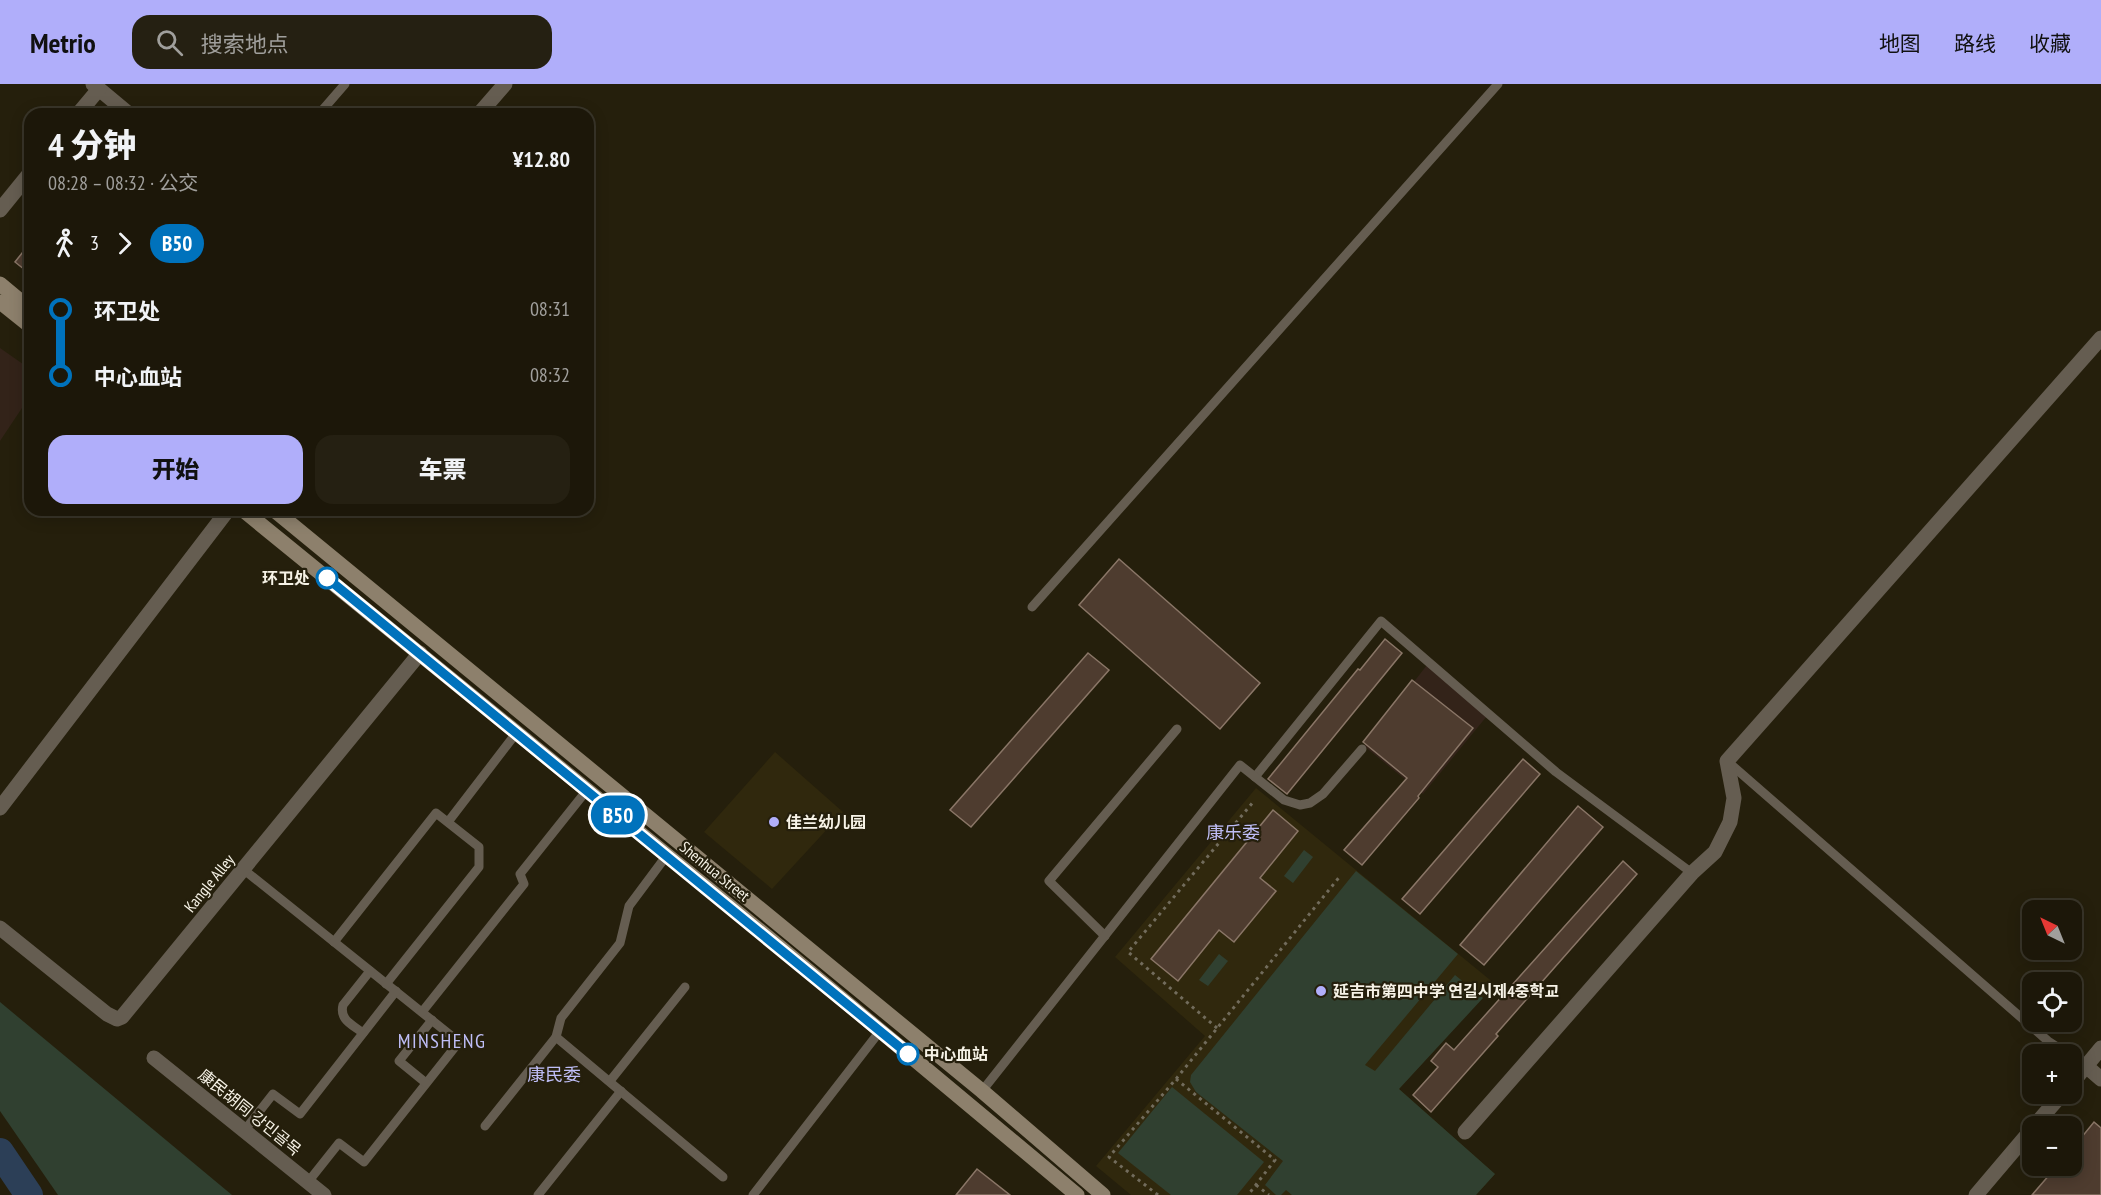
<!DOCTYPE html>
<html lang="zh">
<head>
<meta charset="utf-8">
<style>
	:root { --surface:#1c1709; --page:#252012; --text:#f1f3f6; --muted:#a09f9c; --line:#3a362a; --accent:#b0aefa }
	body { margin:0; font-family:"PT Sans Narrow","Noto Sans SC","Noto Sans KR",sans-serif; background:var(--page); color:var(--text); height:100vh; display:flex; flex-direction:column; font-size:22px; white-space:nowrap }
	* { box-sizing:border-box; margin:0 }
	p { font-size:20px; color:var(--muted) }
	.icon { flex:none; width:33px; height:33px; fill:none; stroke:currentColor; stroke-width:2; stroke-linecap:round; stroke-linejoin:round }
	.map { position:relative; flex:1; overflow:hidden }
	.panel { position:absolute; left:24px; top:24px; width:570px; height:408px; display:flex; flex-direction:column; background:var(--surface); border-radius:18px; box-shadow:0 3px 15px #0003,0 0 0 2px var(--line) }
	.panel>* { flex:none }
	.badge { padding:0 12px; border-radius:20px; font-size:21px; line-height:39px }
	.needle { width:39px; rotate:317deg }
	.buttons { position:absolute; left:2022px; top:816px; display:grid; gap:12px }
	.buttons a { display:grid; place-items:center; width:60px; height:60px; border-radius:12px; background:var(--surface); box-shadow:0 3px 15px #0003,0 0 0 2px var(--line); font-size:30px }
	.map>.badge { position:absolute; translate:-50% -50%; box-shadow:0 0 0 3px #fff }
	.legs { display:flex; align-items:center; gap:9px; height:66px; padding:0 24px; font-size:20px }
	.legs p { margin-inline-start:auto }
	.overview { display:flex; align-items:center; justify-content:space-between; height:102px; padding:0 24px }
	h1 { font-size:33px; font-weight:800; line-height:45px }
	.primary-button { display:flex; gap:12px; margin-top:auto; padding:12px 24px }
	.primary-button a { flex:1; height:69px; border-radius:18px; background:var(--accent); color:#111; font-size:24px; font-weight:800; line-height:69px; text-align:center }
	.primary-button a+a { background:var(--page); color:var(--text) }
	ul { padding:0 24px; list-style:none }
	li { display:flex; align-items:center; gap:21px; height:66px; font-size:22px }
	li i { display:grid; place-items:center; width:9px; height:100%; margin:0 8px; background:currentColor }
	li i::after { content:''; width:15px; height:15px; margin:-8px; border:4px solid; border-radius:50%; background:var(--surface) }
	li p { margin-inline-start:auto }
	li:first-child i { background:linear-gradient(#0000 50%,currentColor 0) }
	li:last-child i { background:linear-gradient(currentColor 50%,#0000 0) }
	header { display:flex; align-items:center; gap:36px; box-sizing:border-box; height:84px; padding:0 30px; background:var(--accent); color:#111 }
	header strong { font-size:28px }
	nav { display:flex; gap:33px; margin-inline-start:auto; font-size:21px }
	.search { width:420px; height:54px; background:var(--page); display:flex; align-items:center; gap:15px; box-sizing:border-box; padding:0 21px; border-radius:18px; color:var(--muted); font-size:22px }
	.map>svg:first-child { display:block }
	.built { fill:#30280d }
	.industrial { fill:#332319 }
	.green { fill:#304030 }
	.lines { fill:none; stroke-linecap:round; stroke-linejoin:round }
	.river { stroke:#2c3f57; stroke-width:28 }
	.building { fill:#4e3c2f; stroke:#8a7667; stroke-width:1.5 }
	.path { stroke:#726c5c; stroke-width:3; stroke-dasharray:3 4.5; stroke-linecap:butt }
	.service { stroke:#655d51; stroke-width:9 }
	.minor { stroke:#655d51; stroke-width:15 }
	.tertiary { stroke:#655d51; stroke-width:15 }
	.secondary { stroke:#8d806c; stroke-width:15 }
	.line-1-casing { stroke:#fff; stroke-width:14 }
	.line-1 { stroke:#0072bc; stroke-width:9 }
	.stop-1-dot { fill:#fff; stroke:#0072bc; stroke-width:3 }
	.poi-dot { fill:#b0aefa; stroke:#251f0c; stroke-width:2 }
	.labels { text-anchor:middle; stroke-width:4.5; stroke-linejoin:round; paint-order:stroke }
	.stop-label { font-size:16px; font-weight:bold; fill:#f6f2e6; stroke:#251f0c; text-anchor:end }
	.poi-label { font-size:16px; font-weight:bold; fill:#f6f2e6; stroke:#251f0c; text-anchor:start }
	.street-label { font-size:16px; fill:#f6f2e6; stroke:#251f0c }
	.neighbourhood-label { font-size:18px; fill:#bfbef7; stroke:#251f0c }
	.quarter-label { font-size:20px; letter-spacing:1.5px; fill:#bfbef7; stroke:#251f0c }
</style>
</head>
<body>
<header>
<strong>Metrio</strong>
<div class="search"><svg class="icon" aria-label="search" viewBox="0 0 24 24"><circle cx="10" cy="10" r="6"/><path d="M15 15l6 6"/></svg>搜索地点</div>
<nav><a>地图</a><a>路线</a><a>收藏</a></nav>
</header>
<div class="map">
<svg width="2101" height="1111" viewBox="0 0 2101 1111">
	<rect width="100%" height="100%" fill="#251f0c"/>
	<g class="built">
		<path d="M775,668l68,60 -71,77 -68,-57z"/>
		<path d="M1256,704l239,196 -96,105 96,85 -19,21h-345l-35,-29 109,-130 -90,-79z"/>
	</g>
	<g class="industrial">
		<path d="M0,264l30,21v27l-30,45z"/>
		<path d="M1427,581l60,51 -64,78 -59,-48z"/>
	</g>
	<g class="green">
		<path d="M1304,766l9,7 -20,26 -9,-7z"/>
		<path d="M1356,787l102,83 -93,111 10,6 80,-96 28,23 -84,91 96,85 -19,21h-184l-6,-5 -5,5h-5l-11,-10 18,-24 -87,-69 -6,-10 1,-7z"/>
		<path d="M1219,870l9,7 -20,25 -9,-6z"/>
		<path d="M0,918l232,193h-174l-58,-84z"/>
		<path d="M1172,1003l92,75 -27,33h-66l-53,-42z"/>
	</g>
	<g class="lines">
		<path class="river" d="M0,1068l29,43"/>
	</g>
	<g class="building">
		<path d="M30,159v31l-15,-12z"/>
		<path d="M1119,475l141,124 -40,46 -141,-124z"/>
		<path d="M1385,555l17,14 -115,141 -19,-15 90,-110 2,1z"/>
		<path d="M1088,569l21,17 -138,157 -21,-17z"/>
		<path d="M1412,596l61,48 -55,68 1,2 -57,67 -18,-15 63,-72 -44,-36z"/>
		<path d="M1523,675l17,15 -120,140 -18,-15z"/>
		<path d="M1578,722l25,21 -119,138 -24,-20z"/>
		<path d="M1273,726l25,21 -38,47 16,13 -42,51 -15,-12 -41,51 -27,-22z"/>
		<path d="M1623,777l14,13 -141,160 2,2 -67,76 -18,-17 25,-28 -7,-6 15,-18 8,7z"/>
		<path d="M2094,1038l7,6v67h-69l25,-29h15v-17z"/>
		<path d="M977,1085l33,26h-54z"/>
	</g>
	<g class="lines">
		<g class="path">
			<path d="M1217,944l-89,-76 126,-151"/>
			<path d="M1176,995l99,81 -27,35"/>
			<path d="M1256,1101l13,10"/>
			<path d="M1158,1111l-49,-38 67,-78 165,-204"/>
		</g>
		<g class="service">
			<path d="M319,30l26,-30"/>
			<path d="M1032,523l466,-523"/>
			<path d="M1727,677l321,280 20,13"/>
			<path d="M1255,693l126,-156 175,151 136,101"/>
			<path d="M448,738l69,-90"/>
			<path d="M243,785l216,173 -95,120 -25,-19 -31,39"/>
			<path d="M1105,852l-56,-55 128,-152"/>
			<path d="M334,858l102,-129 43,34v20l-93,117"/>
			<path d="M422,928l102,-128 -4,-10 67,-84"/>
			<path d="M363,949c-10,-8 -24,-13 -20,-28l27,-34"/>
			<path d="M556,953l167,140"/>
			<path d="M610,997l75,-94"/>
			<path d="M426,999l-27,-22 33,-41"/>
			<path d="M982,1007l258,-326 44,35 16,5 10,-2 13,-9 39,-45"/>
			<path d="M485,1042l71,-89 5,-19 59,-75 9,-37 38,-51"/>
			<path d="M244,1047l29,-37 27,20 96,-123"/>
			<path d="M538,1111l83,-104"/>
			<path d="M753,1111l127,-164"/>
		</g>
		<g class="minor">
			<path d="M93,0l36,30"/>
			<path d="M78,30l21,-25"/>
			<path d="M0,126l30,-37"/>
			<path d="M0,724l228,-298"/>
			<path d="M0,844l107,86 10,5 5,-2 298,-364"/>
			<path d="M154,974l170,137"/>
			<path d="M2086,982l15,13"/>
			<path d="M1465,1048l227,-259 23,-21 15,-30 4,-24 -7,-37 374,-423"/>
		</g>
		<g class="tertiary">
			<path d="M479,30l26,-30"/>
			<path d="M2072,999l29,-35"/>
			<path d="M2034,1042l28,-32"/>
			<path d="M1976,1111l56,-66"/>
		</g>
		<g class="secondary">
			<path d="M0,200l30,25"/>
			<path d="M0,218l30,24"/>
			<path d="M243,426l538,438 296,247"/>
			<path d="M274,426l708,581 121,104"/>
		</g>
	</g>
	<g class="lines">
		<g class="line-1-casing">
			<path id="line-1" d="M327,494l581,476"/>
		</g>
		<use href="#line-1" class="line-1"/>
	</g>
	<g class="stop-1-dot">
		<circle cx="327" cy="494" r="10"/>
		<circle cx="908" cy="970" r="10"/>
	</g>
	<g class="poi-dot">
		<circle cx="774" cy="738" r="6"/>
		<circle cx="1321" cy="907" r="6"/>
	</g>
	<g class="labels">
		<g class="stop-label">
			<text x="310" y="500">环卫处</text>
			<text x="924" y="976" text-anchor="start">中心血站</text>
		</g>
		<g class="poi-label">
			<text x="786" y="744">佳兰幼儿园</text>
			<text x="1333" y="913">延吉市第四中学 연길시제4중학교</text>
		</g>
		<g class="street-label">
			<text transform="translate(715 787) rotate(39)" y="6">Shenhua Street</text>
			<text transform="translate(209 799) rotate(-51)" y="6">Kangle Alley</text>
			<text transform="translate(250 1028) rotate(39)" y="6">康民胡同 강민골목</text>
		</g>
		<g class="neighbourhood-label">
			<text x="1233" y="755">康乐委</text>
			<text x="554" y="997">康民委</text>
		</g>
		<g class="quarter-label">
			<text x="442" y="964">MINSHENG</text>
		</g>
	</g>
</svg>
<div class="buttons">
<a><svg class="needle" viewBox="-14 -14 28 28"><path d="M0-13l5 13h-10z" fill="#e53935"/><path d="M0 13l5-13h-10z" fill="#a09f9c"/></svg></a>
<a><svg class="icon" aria-label="locate" viewBox="0 0 24 24"><circle cx="12" cy="12" r="6"/><path d="M12 2v4M12 18v4M2 12h4M18 12h4"/></svg></a>
<a>+</a>
<a>−</a>
</div>
<b class="badge" style="left:618px;top:731px;background:#0072bc;color:#fff">B50</b>
<section class="panel">
<div class="overview"><div><h1>4 分钟</h1><p>08:28 – 08:32 · 公交</p></div><b>¥12.80</b></div>
<div class="legs"><svg class="icon" aria-label="walk" viewBox="0 0 24 24"><circle cx="13" cy="4" r="2"/><path d="M13 8l-2 6 4 7M11 14l-3 7M7 12l3-4h3l4 4"/></svg>3<svg class="icon" aria-label="forward" viewBox="0 0 24 24"><path d="M9 5l7 7-7 7"/></svg><b class="badge" style="background:#0072bc;color:#fff">B50</b></div>
<ul>
<li><i style="color:#0072bc"></i><b>环卫处</b><p>08:31</p></li>
<li><i style="color:#0072bc"></i><b>中心血站</b><p>08:32</p></li>
</ul>
<div class="primary-button"><a>开始</a><a>车票</a></div>
</section>
</div>
</body>
</html>
